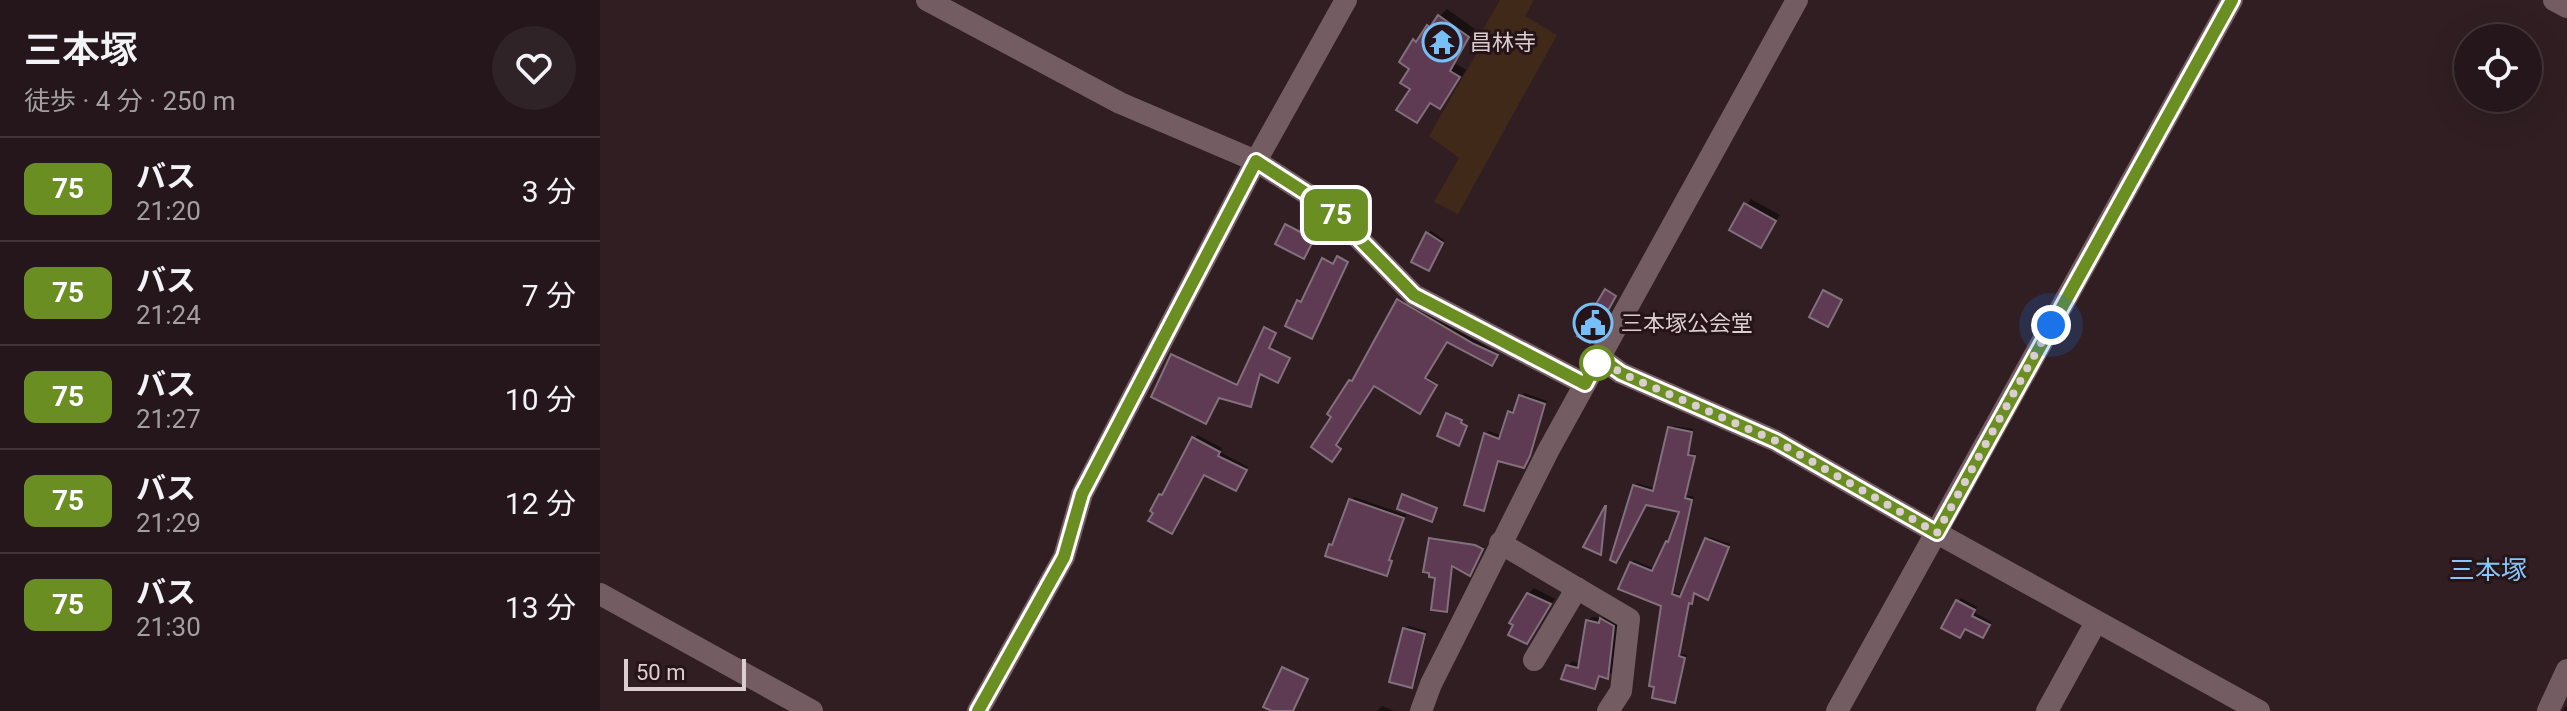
<!DOCTYPE html>
<html lang="ja">
<head>
<meta charset="utf-8">
<style>
	:root { --surface:#24161a; --page:#302327; --text:#f1f3f6; --muted:#a39fa2; --line:#413539 }
	body { margin:0; font-family:Roboto,"Noto Sans JP",sans-serif; background:var(--page); color:var(--text); height:100vh; display:flex; flex-direction:column; font-size:30px; white-space:nowrap }
	* { box-sizing:border-box; margin:0 }
	p { font-size:26px; color:var(--muted) }
	.icon { flex:none; width:44px; height:44px; fill:none; stroke:currentColor; stroke-width:2; stroke-linecap:round; stroke-linejoin:round }
	.map { position:relative; flex:1; overflow:hidden }
	.sheet { display:flex; flex-direction:column; background:var(--surface); width:600px }
	.sheet>* { flex:none }
	.badge { padding:0 16px; border-radius:12px; font-size:28px; line-height:52px }
	.tools { position:absolute; left:1854px; top:24px; display:grid; gap:16px }
	.tools a { display:grid; place-items:center; width:88px; height:88px; border-radius:50%; background:var(--surface); box-shadow:0 8px 32px #0002,0 0 0 2px var(--line); font-size:40px }
	.scale { position:absolute; left:24px; bottom:20px; width:122px; box-sizing:border-box; padding-left:8px; border:4px solid #dbced0; border-top:0; font-size:22px; line-height:28px; white-space:nowrap; color:#dbced0; -webkit-text-stroke:6px #261418; paint-order:stroke }
	.you { position:absolute; width:40px; height:40px; margin:-20px; border:6px solid #fff; border-radius:50%; background:#1a73e8; box-shadow:0 0 0 12px #1a73e833 }
	.map>.badge { position:absolute; translate:-50% -50%; box-shadow:0 0 0 4px #fff }
	.round { display:grid; place-items:center; flex:none; width:84px; height:84px; border-radius:42px; background:var(--page) }
	.overview { display:flex; align-items:center; justify-content:space-between; height:136px; padding:0 24px }
	h1 { font-size:38px; font-weight:600; line-height:60px }
	ul { padding:0; list-style:none }
	li { display:flex; align-items:center; gap:24px; height:104px; padding:0 24px; border-top:2px solid var(--line) }
	li div { flex:1 }
	li b { display:block; font-size:30px }
	li em { font-style:normal }
	li .badge { min-width:88px; font-weight:700; text-align:center }
	main { display:flex; flex:1; min-height:0 }
	.map>svg:first-child { display:block }
	.green { fill:#412919 }
	.shadow { fill:#0007 }
	.lines { fill:none; stroke-linecap:round; stroke-linejoin:round }
	.stream { stroke:#1d0825; stroke-width:5 }
	.building { fill:#5e3b53; stroke:#82707c; stroke-width:2 }
	.minor { stroke:#735d62; stroke-width:22 }
	.line-casing { stroke:#fff; stroke-width:18 }
	.line { stroke:#6b8e23; stroke-width:12 }
	.walk { stroke:#dbced0; stroke-width:8; stroke-dasharray:0 14.4 }
	.stop-dot { fill:#fff; stroke:#6b8e23; stroke-width:4 }
	.labels { text-anchor:middle; stroke-width:6; stroke-linejoin:round; paint-order:stroke }
	.poi-label { font-size:22px; fill:#dbced0; stroke:#261418; text-anchor:start }
	.quarter-label { font-size:26px; fill:#84c7fa; stroke:#261418 }
</style>
</head>
<body>
<main>
<section class="sheet">
<div class="overview"><div><h1>三本塚</h1><p>徒歩 · 4 分 · 250 m</p></div><a class="round"><svg class="icon" aria-label="heart" viewBox="0 0 24 24"><path d="M12 20l-8-8c-3-5 5-10 8-4 3-6 11-1 8 4z"/></svg></a></div>
<ul>
<li><span class="badge" style="background:#6b8e23;color:#fff">75</span><div><b>バス</b><p>21:20</p></div><em>3 分</em></li>
<li><span class="badge" style="background:#6b8e23;color:#fff">75</span><div><b>バス</b><p>21:24</p></div><em>7 分</em></li>
<li><span class="badge" style="background:#6b8e23;color:#fff">75</span><div><b>バス</b><p>21:27</p></div><em>10 分</em></li>
<li><span class="badge" style="background:#6b8e23;color:#fff">75</span><div><b>バス</b><p>21:29</p></div><em>12 分</em></li>
<li><span class="badge" style="background:#6b8e23;color:#fff">75</span><div><b>バス</b><p>21:30</p></div><em>13 分</em></li>
</ul>
</section>
<div class="map">
<svg width="1967" height="711" viewBox="0 0 1967 711">
	<rect width="100%" height="100%" fill="#301e22"/>
	<path class="green" d="M900,0h34l-9,16 32,19 -99,179 -24,-12 25,-44 -30,-22 56,-97 -5,-4z"/>
	<g class="shadow">
		<path d="M847,9l28,20 -20,34 11,7 -19,29 -7,8 -9,-6 -14,20 -5,-53 3,-27z"/>
		<path d="M1151,199l29,16 -20,30 -28,-16z"/>
		<path d="M688,224l26,14 -11,18 -26,-13z"/>
		<path d="M831,231l13,9 -13,26 -3,-32z"/>
		<path d="M800,299l98,54 -5,9 -46,-22 -22,36 12,7 -16,27 -47,-26 -38,59 5,4 -8,11 1,-41 16,-36h4z"/>
		<path d="M667,327l9,5 -7,15 20,10 -11,22 -18,-7 -8,32 -79,-49 66,30z"/>
		<path d="M924,393l23,8 -21,62 -26,-4 -13,46 -3,3 1,-74 4,-3 13,5 7,-24 4,-3 3,1z"/>
		<path d="M1073,426l20,3 -4,24 7,1 -10,41 8,2 -20,95 9,3 26,-58 21,7 -19,51 -3,3 -13,-6 -1,7 -4,3 -10,52 7,1 -13,46 -11,-96 -32,-42 3,-3 21,9 27,-58 -47,-25 2,-3 19,6z"/>
		<path d="M597,435l25,13 -2,4 28,15 -9,19 -34,-13 -31,56 -13,-34 5,-2z"/>
		<path d="M805,494l31,13 -4,12 -28,-24z"/>
		<path d="M754,497l52,18 -20,58 -55,-28z"/>
		<path d="M833,537l51,10 -12,24 -19,-6 -7,45 -9,-34 -5,-5 -2,-32z"/>
		<path d="M934,588l21,11 -28,43 1,-48z"/>
		<path d="M1361,598l16,9 -3,5 17,10 -5,11 -28,-31z"/>
		<path d="M1006,615l12,7 -6,50 -4,4 -6,-1 -7,12 -27,-21 4,-5 9,3 7,-43 4,-4 11,1z"/>
		<path d="M808,626l19,5 -12,52 -3,3 -8,-57z"/>
		<path d="M782,706l12,5h-17z"/>
	</g>
	<g class="lines">
		<path class="stream" d="M1966,711l1,-2"/>
	</g>
	<g class="building">
		<path d="M838,15l31,22 -19,34 10,6 -20,32 -10,-6 -13,20 -21,-13 14,-21 -10,-6 9,-14 -10,-7 14,-23 3,3 11,-17 3,2z"/>
		<path d="M1144,203l32,18 -15,27 -32,-18z"/>
		<path d="M685,224l29,15 -10,20 -29,-15z"/>
		<path d="M826,232l17,11 -14,28 -18,-9z"/>
		<path d="M737,256l11,6 -36,77 -27,-13 12,-26 4,2 21,-44 11,6z"/>
		<path d="M1005,289l11,7 -26,47 -13,-7z"/>
		<path d="M1223,290l19,10 -14,27 -19,-10z"/>
		<path d="M797,299l77,45 24,11 -6,11 -45,-24 -22,36 12,7 -17,29 -46,-28 -38,59 5,4 -9,13 -21,-15 20,-30 -4,-3 22,-34 3,1z"/>
		<path d="M664,327l12,6 -7,15 21,10 -12,25 -18,-9 -9,33 -32,-9 -13,26 -55,-27 20,-43 66,31z"/>
		<path d="M919,395l26,9 -15,52 -6,12 -26,-7 -14,50 -20,-6 20,-72 15,6 9,-28 5,2z"/>
		<path d="M846,413l16,7 -1,3 6,3 -8,20 -22,-10z"/>
		<path d="M1068,427l24,5 -4,23 7,1 -10,42 7,2 -20,94 8,3 25,-59 24,9 -21,53 -14,-7 -2,11 -3,-1 -10,53 6,2 -10,45 -23,-5 2,-11 -5,-1 12,-80 -43,-17 12,-27 22,9 14,-30 2,1 11,-30 -33,-7 -30,58 -6,-3 23,-75 20,6z"/>
		<path d="M592,437l28,15 -2,4 29,14 -11,21 -32,-16 -32,59 -24,-13 5,-8 -3,-2 9,-17 3,1z"/>
		<path d="M802,494l35,14 -5,14 -35,-13z"/>
		<path d="M749,499l55,19 -15,42 3,1 -5,15 -62,-20 4,-12 3,1z"/>
		<path d="M1005,506h1l-5,49 -18,-8z"/>
		<path d="M829,538l46,7 8,4 -13,27 -18,-10 -5,46 -16,-2 4,-32 -6,-1v-4l-6,-1z"/>
		<path d="M927,593l24,11 -24,40 -19,-9 5,-10 -4,-2z"/>
		<path d="M1356,600l19,10 -3,6 18,9 -7,13 -18,-9 -5,9 -19,-10z"/>
		<path d="M1000,618l14,8 -6,53 -9,-3 -4,13 -34,-10 5,-14 12,3 8,-48 13,3z"/>
		<path d="M803,628l22,6 -13,54 -23,-6z"/>
		<path d="M682,667l26,12 -15,32h-21l-9,-4z"/>
	</g>
	<g class="lines">
		<g class="minor">
			<path d="M327,0l193,103 136,58 73,47 85,87 171,89"/>
			<path d="M1954,0l13,7"/>
			<path d="M999,357l22,16 155,68 161,92 322,178"/>
			<path d="M900,543l129,76 -8,72 -13,20"/>
			<path d="M0,594l212,117"/>
			<path d="M934,660l43,-72"/>
			<path d="M378,711l86,-154 18,-63 174,-333 90,-161"/>
			<path d="M821,711l10,-27 117,-233 249,-451"/>
			<path d="M1237,711l395,-711"/>
			<path d="M1447,711l49,-89"/>
			<path d="M1948,711l19,-41"/>
		</g>
	</g>
	<g class="lines">
		<g class="line-casing">
			<path id="line" d="M378,711l86,-154 18,-63 174,-333 73,47 85,87 171,89 14,-27 22,16 155,68 161,92 295,-533"/>
		</g>
		<use href="#line" class="line"/>
		<path class="walk" d="M997,363l2,-6 22,16 155,68 161,92 114,-208"/>
	</g>
	<defs>
		<g id="temple-ring" transform="scale(2)"><circle r="9.5" fill="#261418" stroke="#76c0f7" stroke-width="1.5"/><path d="M0-6L5-2H3V0L6.5 2.5H4V6H1.5V3h-3V6H-4V2.5H-6.5L-3 0V-2H-5Z" fill="#76c0f7"/></g>
		<g id="civic-ring" transform="scale(2)"><circle r="9.5" fill="#261418" stroke="#76c0f7" stroke-width="1.5"/><path d="M-.6-6.5H3V-4.5H.6V-3L4-1V1h2V6H-6V1h2V-1L-.6-3ZM-1.2 2.5V6h2.4V2.5Z" fill="#76c0f7"/></g>
	</defs>
	<g fill-rule="evenodd">
		<use href="#temple-ring" x="842" y="42"/>
		<use href="#civic-ring" x="993" y="323"/>
	</g>
	<circle class="stop-dot" cx="997" cy="363" r="16"/>
	<g class="labels">
		<g class="poi-label">
			<text x="870" y="50">昌林寺</text>
			<text x="1021" y="331">三本塚公会堂</text>
		</g>
		<g class="quarter-label">
			<text x="1888" y="579">三本塚</text>
		</g>
	</g>
</svg>
<div class="tools">
<a><svg class="icon" aria-label="locate" viewBox="0 0 24 24"><circle cx="12" cy="12" r="6"/><path d="M12 2v4M12 18v4M2 12h4M18 12h4"/></svg></a>
</div>
<div class="scale">50 m</div>
<div class="you" style="left:1451px;top:325px"></div>
<b class="badge" style="left:736px;top:215px;background:#6b8e23;color:#fff">75</b>
</div>
</main>
</body>
</html>
